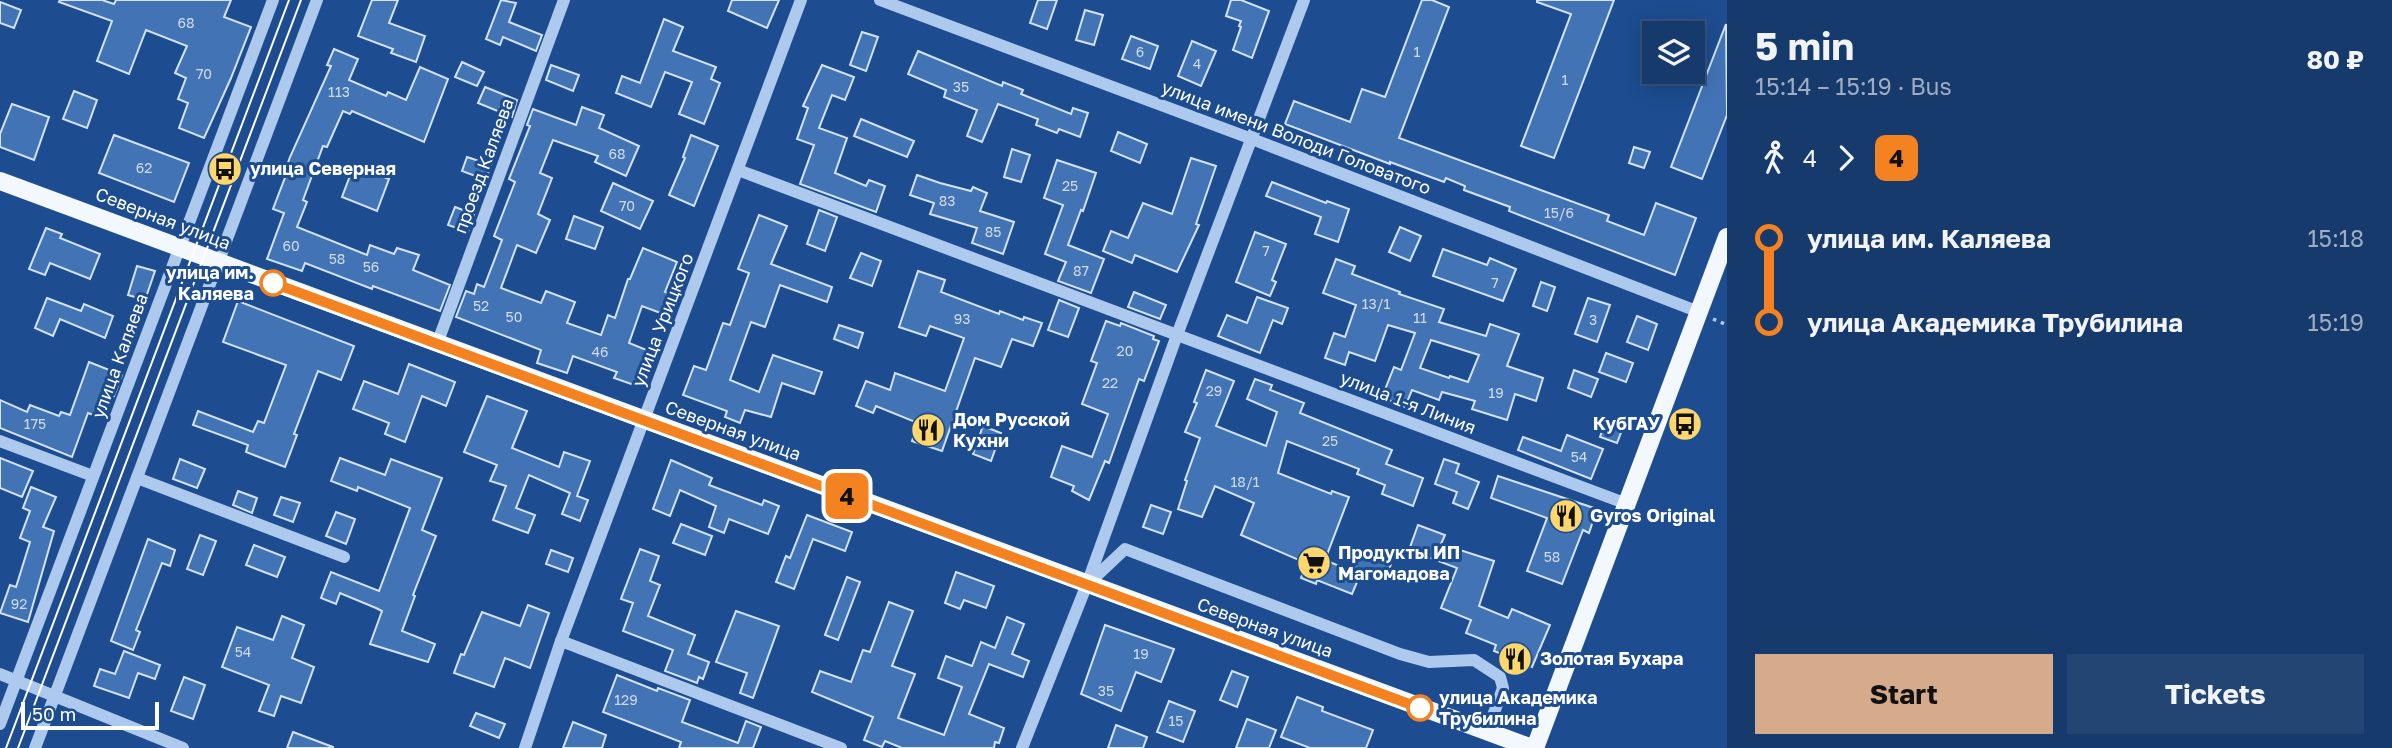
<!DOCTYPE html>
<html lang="en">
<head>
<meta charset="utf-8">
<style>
	:root { --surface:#163a6c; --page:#234574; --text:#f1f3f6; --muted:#9eadc2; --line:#35547f; --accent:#d6ab8b }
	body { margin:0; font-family:"Golos Text",sans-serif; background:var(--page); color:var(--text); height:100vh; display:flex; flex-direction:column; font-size:26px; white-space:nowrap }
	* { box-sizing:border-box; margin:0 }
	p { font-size:23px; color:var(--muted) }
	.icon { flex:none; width:38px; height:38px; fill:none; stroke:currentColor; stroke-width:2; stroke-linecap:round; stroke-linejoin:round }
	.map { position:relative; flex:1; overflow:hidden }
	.drawer { display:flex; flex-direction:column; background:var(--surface); width:665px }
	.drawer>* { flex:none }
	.badge { padding:0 14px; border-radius:10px; font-size:24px; line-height:46px }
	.tools { position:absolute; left:1642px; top:21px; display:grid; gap:14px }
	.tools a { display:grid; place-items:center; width:63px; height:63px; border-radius:0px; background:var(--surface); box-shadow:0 4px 18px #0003,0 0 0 2px var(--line); font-size:35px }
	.scale { position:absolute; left:21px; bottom:18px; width:138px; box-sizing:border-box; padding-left:7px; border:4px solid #fff; border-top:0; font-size:19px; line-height:24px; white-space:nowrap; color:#fff; -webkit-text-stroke:5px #1d4d90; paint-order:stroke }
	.map>.badge { position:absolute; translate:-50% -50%; box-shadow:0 0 0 4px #fff }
	.legs { display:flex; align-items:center; gap:10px; height:77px; padding:0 28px; font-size:23px }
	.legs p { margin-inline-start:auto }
	.head { display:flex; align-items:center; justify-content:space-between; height:119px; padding:0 28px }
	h1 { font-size:38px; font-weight:700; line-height:52px }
	.button { display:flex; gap:14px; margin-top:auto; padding:14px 28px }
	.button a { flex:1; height:80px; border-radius:0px; background:var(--accent); color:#111; font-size:28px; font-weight:700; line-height:80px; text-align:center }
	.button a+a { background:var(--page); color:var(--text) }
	ul { padding:0 28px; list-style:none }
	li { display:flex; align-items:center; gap:24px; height:84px; font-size:26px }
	li i { display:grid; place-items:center; width:10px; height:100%; margin:0 9px; background:currentColor }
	li i::after { content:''; width:18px; height:18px; margin:-9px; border:5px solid; border-radius:50%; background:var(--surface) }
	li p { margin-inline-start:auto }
	li:first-child i { background:linear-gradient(#0000 50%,currentColor 0) }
	li:last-child i { background:linear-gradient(currentColor 50%,#0000 0) }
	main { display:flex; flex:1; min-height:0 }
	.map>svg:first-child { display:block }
	.building { fill:#4274b5; stroke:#d2e3fa; stroke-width:2; fill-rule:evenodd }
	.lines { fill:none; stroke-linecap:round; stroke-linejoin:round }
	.path { stroke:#adc9ed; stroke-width:3.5; stroke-dasharray:3.5 5; stroke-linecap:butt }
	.minor { stroke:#adc9ed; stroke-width:12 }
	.major { stroke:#f3f8ff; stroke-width:18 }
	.tram { stroke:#fff; stroke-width:2 }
	.line-1-casing { stroke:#fff; stroke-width:16 }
	.line-1 { stroke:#f58220; stroke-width:10 }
	.stop-1-dot { fill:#fff; stroke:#f58220; stroke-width:3.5 }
	.labels { text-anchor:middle; stroke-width:6; stroke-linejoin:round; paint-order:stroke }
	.number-label { font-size:14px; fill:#d0dcec }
	.street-label { font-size:18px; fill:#fff; stroke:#1d4d90 }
	.poi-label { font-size:18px; font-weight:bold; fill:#fff; stroke:#1d4d90; text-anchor:start }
	.stop-label { font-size:18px; font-weight:bold; fill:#fff; stroke:#1d4d90; text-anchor:end }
</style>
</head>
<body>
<main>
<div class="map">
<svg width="1727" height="748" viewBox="0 0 1727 748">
	<rect width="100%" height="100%" fill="#1d4d90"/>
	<g class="building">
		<path d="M60,0h42l12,4 2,-4h115l-7,17 27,10 -20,51 -27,60 -25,-10 9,-25 -10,-4 8,-21 -11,-5 12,-27 -41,-16 -17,44 -32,-13 15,-40 -53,-19z"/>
		<path d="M372,0h26l-9,23 36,13 -9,26 -25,-9 2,-4 -35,-13z"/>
		<path d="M501,0l15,3 -7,19 33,13 -6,16 -33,-14 -3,8 -14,-6z"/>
		<path d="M732,0h47l-12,28 -39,-17z"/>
		<path d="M1038,0h19l-10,29 -17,-6z"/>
		<path d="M1231,0h10l28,11 -17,47 -19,-8 8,-23 -2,-1 2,-5 -15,-5z"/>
		<path d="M1422,0h10l17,7 -50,131 210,77 -2,6 37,14 12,-32 40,15 -21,57 -166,-64 1,-4 -46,-17 1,-4 -19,-8 -2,4 -54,-20v2l-105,-40 9,-23 56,21 12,-33 23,8z"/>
		<path d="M1537,0h77l-60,158 -33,-12 50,-132 -34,-12z"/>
		<path d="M0,2l21,8 -7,18 -14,-5z"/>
		<path d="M1085,10l18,5 -9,30 -18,-5z"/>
		<path d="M664,19l19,8 -10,24 43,16 -5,12 9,4 -16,41 -25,-10 13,-32 -27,-10 -14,35 -35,-14 6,-17 18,7z"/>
		<path d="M1726,24l1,91 -25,64 -31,-12z"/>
		<path d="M862,32l16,5 -12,34 -16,-6z"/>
		<path d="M1131,36l27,10 -8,23 -28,-10z"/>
		<path d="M1192,41l24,10 -15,35 -23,-10z"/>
		<path d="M334,49l24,10 -9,21 37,16 2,-4 18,8 14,-33 28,12 -24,63 -72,-31 -2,3 -7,-3 -16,36 -4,-1 -20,54 4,2 -10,25 70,28 3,-10 24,9 3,-6 22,7 -6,15 37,15 -10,26 -67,-25 -1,3 -67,-26 -3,8 -35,-12 17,-46 -11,-4 13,-34 -2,-1 6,-17 41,-91 -4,-1z"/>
		<path d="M918,51l84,35 1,-4 20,8 -2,4 50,20 2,-6 15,5 -8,24 -21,-8 -2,4 -21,-8 2,-6 -40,-15 -16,38 -15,-6 10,-26 -33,-13 2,-7 -38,-16z"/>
		<path d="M462,62l22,10 -7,14 -22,-9z"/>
		<path d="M551,65l28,10 -6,16 -27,-11z"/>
		<path d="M822,65l32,12 -9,23 -13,-5 -13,33 28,10 -12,35 31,13 3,-6 16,6 -9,26 -76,-28 14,-39 -17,-6 11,-31 -5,-2z"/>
		<path d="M485,87l32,13 -5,17 -34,-14z"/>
		<path d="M74,91l23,9 -10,28 -24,-9z"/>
		<path d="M12,104l37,13 -15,43 -34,-13v-13z"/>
		<path d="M582,107l22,8 -5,13 40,18 -13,30 -31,-14 3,-6 -45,-16 -13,33 12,5 -14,36 12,6 -14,33 -19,-8 -16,43 40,15 5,-12 29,11 -8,21 34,12 7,-20 7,3 13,-39h2l13,-31 34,14 -12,30 6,2 -8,20 -21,-8 -13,37 20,8 -12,35 -23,-8 3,-6 -44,-16 -6,17 -30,-10 4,-13 -85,-33 10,-26 8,3 3,-10 7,3 18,-47 -8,-4 21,-54 -6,-3 21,-53 -3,-1 6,-16 43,16z"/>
		<path d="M861,119l53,22 -7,16 -53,-21z"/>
		<path d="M1118,132l29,12 -7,19 -29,-12z"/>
		<path d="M114,135l75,28 -15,39 -75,-29z"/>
		<path d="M691,135l27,11 -24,60 -25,-11 16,-37 -2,-1z"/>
		<path d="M1634,147l16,5 -6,16 -15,-5z"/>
		<path d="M1012,149l18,6 -9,27 -17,-5z"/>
		<path d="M467,157l24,8 -5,15 -24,-9z"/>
		<path d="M1191,158l25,8 -20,58 3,1 -22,47 -42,-17 -3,8 -29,-12 8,-20 17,7 15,-35 29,11z"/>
		<path d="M1057,160l39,13 -13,38 -2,-1 -13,35 36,14 -13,34 -33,-12 8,-19 -21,-8 18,-49 -19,-7z"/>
		<path d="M354,165l35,14 -12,32 -35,-14z"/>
		<path d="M917,175l23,8 31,8 2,-4 14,6 -7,18 34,11 -11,32 -31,-11 5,-15 -47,-14 4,-11 -24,-8z"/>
		<path d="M1272,182l54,21 1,-2 22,8 -11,33 -23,-8 6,-17 -55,-21z"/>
		<path d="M613,183l40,18 -13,28 -39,-18z"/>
		<path d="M455,207l19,7 -6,18 -20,-7z"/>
		<path d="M819,210l18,7 -12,34 -18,-7z"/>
		<path d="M759,215l28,11 -16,38 61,23 -5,15 -47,-17 -15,42 -14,-5 -21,58 29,12 14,-37 49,17 -8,22 -32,-11 -11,34 -26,-7 -5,13 -15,-6 2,-6 -44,-16 11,-29 12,4 17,-47 7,2 19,-52 -11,-4z"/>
		<path d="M574,216l29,11 -8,22 -29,-10z"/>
		<path d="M1400,227l21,9 -11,25 -21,-9z"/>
		<path d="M46,228l16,6 -2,4 40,16 -10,25 -40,-16 -5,12 -16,-6z"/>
		<path d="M1255,232l31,12 -14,36 4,2 -6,14 -34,-14z"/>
		<path d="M1443,249l44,16 3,-7 26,11 -13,32 -70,-25z"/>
		<path d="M861,253l20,8 -9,25 -22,-8z"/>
		<path d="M1336,259l19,7 -3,8 48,18 -1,2 45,15 -5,13 47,14 4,-12 29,10 -12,32 36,12 -7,23 -21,-7 -8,26 -35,-11 3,-8 -33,-9 -3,8 -27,-10 -7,17 -23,-10 12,-30 7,3 14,-37 -27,-8 -13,36 -26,-9 -4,13 -20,-7 9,-25 11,4 11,-32 -33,-12zM1431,340l48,15 -11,27 -18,-6 -1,2 -29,-10z"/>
		<path d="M137,266l18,5 -10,29 -17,-5z"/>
		<path d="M918,271l27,9 -4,12 58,22 1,-3 23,9 1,-3 18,6 -9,23 -21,-7 -11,28 -26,-9 -33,93 -30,-10 6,-18 -42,-17 -3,7 -17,-7 10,-25 24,9 5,-17 50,18 19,-53 -34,-12 -4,10 -27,-9z"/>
		<path d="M1541,282l14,5 -8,24 -14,-5z"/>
		<path d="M1134,292l32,13 -6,14 -32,-12z"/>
		<path d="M1257,297l31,11 -6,16 -9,-4 -13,33 -42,-17 9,-21 20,8z"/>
		<path d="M47,298l34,13 3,-7 29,12 -8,22 -45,-19 -7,17 -18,-8z"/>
		<path d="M1588,298l22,7 -13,37 -22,-8z"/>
		<path d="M1059,300l20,8 -11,29 -20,-7z"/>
		<path d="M238,301l116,45 -13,34 -23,-9 -24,63 3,1 -12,32 -39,-15 2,-7 -55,-20 5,-14 55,21 5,-11 6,2 22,-58 -63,-23z"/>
		<path d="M1637,316l20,8 -9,26 -21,-8z"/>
		<path d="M1106,321l14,5 1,-3 33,13 -1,3 6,2 -15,40 -5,-2 -30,84 -4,-2 -16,39 -17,-9 2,-5 -23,-9 11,-31 30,11 16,-43 -26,-10 15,-41 -6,-2z"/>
		<path d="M839,325l24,8 -5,15 -24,-9z"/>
		<path d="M1606,353l27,10 -7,19 -27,-10z"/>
		<path d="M89,362l33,13 -8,21 -6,-3 -9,24 -11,-4 -16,44 -72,-29v-28l27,12 3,-7 29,11 2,-4 9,3z"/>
		<path d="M409,364l46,18 -9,24 -24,-10 -17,46 -20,-8 4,-11 -36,-14 11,-28 34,13z"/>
		<path d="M1206,370l28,11 -18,45 50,20 11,-34 -30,-13 8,-20 17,6 -2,5 34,13 -4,10 92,37 -6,14 37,14 -10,28 -31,-12 3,-9 -28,-11 2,-5 -72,-28 -9,32 53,21 1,-3 17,6 -24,63 35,15 -8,19 -35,-14 -1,4 -15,-6 5,-15 -65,-28 13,-32 -39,-17 -13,31 -24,-8 9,-28 -2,-1 15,-42 -15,-6 12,-29 -3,-1z"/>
		<path d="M1574,370l24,9 -7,18 -23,-9z"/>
		<path d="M487,396l40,15 -15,37 47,19 5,-15 26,9 -13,35 11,4 -8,21 -18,-7 8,-21 -41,-18 -13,33 19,7 -7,18 -35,-13 13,-34 -16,-5 7,-16 -33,-13z"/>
		<path d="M1605,423l17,7 -5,13 -17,-6z"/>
		<path d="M983,426l18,7 -10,28 -18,-7z"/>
		<path d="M1567,435l36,14 -12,30 -73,-29 5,-13 38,14z"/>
		<path d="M0,458l33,13 -11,26 -22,-9z"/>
		<path d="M340,458l45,17 6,-16 51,19 -20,52 14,6 -23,59 2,1 -13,35 33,13 -7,18 -58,-18 12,-33 -6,-3 -36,-15 -4,11 -15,-6 10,-26 48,19 31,-83 -52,-21 -1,4 -26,-10z"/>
		<path d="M180,459l25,10 -8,19 -24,-9z"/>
		<path d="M1444,459l15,5 -3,9 23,9 -11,27 -15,-6 4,-11 -22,-8z"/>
		<path d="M671,460l41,18 -3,7 53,20 2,-5 15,6 -11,28 -39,-15 -5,14 -15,-6 7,-21 -36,-16 -10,26 -17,-7z"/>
		<path d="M1498,476l99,33 -8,24 -6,-3 -21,54 -35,-13 20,-53 -56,-20z"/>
		<path d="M31,487l25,10 -13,30 11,4 -26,91 -28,-9 10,-28 6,2 14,-45 -10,-4 10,-27 -7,-3z"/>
		<path d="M238,491l19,7 -5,15 -19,-8z"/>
		<path d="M281,497l19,6 -7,19 -19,-7z"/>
		<path d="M1151,505l20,7 -8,22 -20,-7z"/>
		<path d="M336,512l19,7 -9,25 -20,-8z"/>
		<path d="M807,515l45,17 -7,19 -32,-12 -19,50 -18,-7 10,-26 4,2z"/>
		<path d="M681,524l31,12 -7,19 -32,-12z"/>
		<path d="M1418,525l27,10 -4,9 53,17 -15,45 29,12 4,-9 38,16 -18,42 -38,-16 2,-6 -30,-12 5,-13 -30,-12 16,-40 -48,-18z"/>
		<path d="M200,535l16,6 -13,34 -16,-6z"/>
		<path d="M148,539l27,11 -5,16 -8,-3 -26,67 4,2 -7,18 -22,-9z"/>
		<path d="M254,545l31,12 -8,20 -31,-12z"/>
		<path d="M640,549l19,7 -9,25 10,4 -12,31 47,19 -7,19 21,8 -6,17 -4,-2 -2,6 -32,-12 8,-21 -50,-19 10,-28 -12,-4z"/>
		<path d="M551,550l22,8 -5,14 -22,-8z"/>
		<path d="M1359,553l32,11 -5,17 -32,-11z"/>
		<path d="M956,572l38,14 -8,22 -22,-8 -4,9 -15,-6z"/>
		<path d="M847,577l13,5 -22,58 -13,-5z"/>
		<path d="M889,602l24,9 -21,55 23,8 -17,44 46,17 18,-48 -24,-9 8,-22 26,10 9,-24 14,6 12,-31 17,7 -12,30 17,7 -6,16 -34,-13 -20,50 35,14 -5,15 -4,-1 -1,6h-92l-17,-7 -3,6 -18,-7 9,-23 -61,-25 8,-21 31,11 12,-32 7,2z"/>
		<path d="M528,605l21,8 -19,55 -25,-10 -11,29 -40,-14 7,-19 3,1 18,-43 38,14z"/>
		<path d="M736,611l43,15 -26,72 -13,-5 7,-20 -31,-11z"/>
		<path d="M282,616l22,9 -12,33 22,9 -13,36 -20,-7 -7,20 -15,-5 10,-26 -47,-18 15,-40 36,13z"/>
		<path d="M1105,625l69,24 -13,33 -25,-10 -15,39 -40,-17z"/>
		<path d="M124,651l36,14 -5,14 -17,-6 -9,25 -35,-12 6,-17 15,5z"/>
		<path d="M1232,671l16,6 -11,30 -17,-7z"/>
		<path d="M617,675l40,16 1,-3 32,12 -8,22 56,21 8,-22 15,6 -8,21h-74l2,-6 -78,-30z"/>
		<path d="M184,677l21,8 -12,34 -22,-8z"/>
		<path d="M1297,697l26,10 -1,4 51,19 -7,18h-56l-29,-11z"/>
		<path d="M1169,701l26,10 -12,31 -26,-10z"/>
		<path d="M476,713l29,11 -6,14 -29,-12z"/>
		<path d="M1247,719l29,11 -7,18h-33z"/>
		<path d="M573,722l33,13 -4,13h-39z"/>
		<path d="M1116,725l31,12 -4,11h-35z"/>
		<path d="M293,732l40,15v1h-46z"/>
	</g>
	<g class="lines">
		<path class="path" d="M1713,319l14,6"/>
		<g class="minor">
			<path d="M880,0l372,139 447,173"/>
			<path d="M738,170l889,334"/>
			<path d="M437,344l127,-344"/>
			<path d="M0,441l93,35"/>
			<path d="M137,478l207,79"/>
			<path d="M1090,582l35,-33 275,105 29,8 45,-2 26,17 3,11 -16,44"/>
			<path d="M561,641l280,107"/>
			<path d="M0,674l183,74"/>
			<path d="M0,724l273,-724"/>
			<path d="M35,748l282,-748"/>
			<path d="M525,748l36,-107 240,-641"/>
			<path d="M1022,748l65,-164 90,-249 127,-335"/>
		</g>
		<g class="major">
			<path d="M0,181l1532,567"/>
			<path d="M1535,748l192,-511"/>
		</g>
		<g class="tram">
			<path d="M6,748l283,-748"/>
			<path d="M18,748l283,-748"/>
		</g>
	</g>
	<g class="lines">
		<g class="line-1-casing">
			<path id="line-1" d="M273,283l1147,425"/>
		</g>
		<use href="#line-1" class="line-1"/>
	</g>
	<defs>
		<g id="bus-disc" transform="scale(1.75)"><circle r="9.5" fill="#fdd66c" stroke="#1d4d90"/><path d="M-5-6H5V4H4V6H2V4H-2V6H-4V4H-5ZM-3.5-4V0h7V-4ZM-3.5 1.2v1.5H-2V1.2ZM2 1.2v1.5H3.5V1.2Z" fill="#111"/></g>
		<g id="restaurant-disc" transform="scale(1.75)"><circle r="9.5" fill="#fdd66c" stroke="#1d4d90"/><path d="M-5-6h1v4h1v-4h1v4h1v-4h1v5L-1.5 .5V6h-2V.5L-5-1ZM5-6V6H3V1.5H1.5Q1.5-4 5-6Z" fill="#111"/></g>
		<g id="supermarket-disc" transform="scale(1.75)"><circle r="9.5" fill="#fdd66c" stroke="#1d4d90"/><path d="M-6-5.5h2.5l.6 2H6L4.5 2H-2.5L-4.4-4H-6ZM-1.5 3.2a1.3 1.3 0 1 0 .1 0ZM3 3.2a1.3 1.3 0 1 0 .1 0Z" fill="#111"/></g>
	</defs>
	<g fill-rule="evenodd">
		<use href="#bus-disc" x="225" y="169"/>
		<use href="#bus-disc" x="1685" y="424"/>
		<use href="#restaurant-disc" x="928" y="430"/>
		<use href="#restaurant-disc" x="1566" y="516"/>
		<use href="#supermarket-disc" x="1314" y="563"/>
		<use href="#restaurant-disc" x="1515" y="659"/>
	</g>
	<g class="stop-1-dot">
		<circle cx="273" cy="283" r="12"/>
		<circle cx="1420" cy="708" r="12"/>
	</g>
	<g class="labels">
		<g class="number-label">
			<text x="186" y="28">68</text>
			<text x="1140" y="57">6</text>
			<text x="1417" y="57">1</text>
			<text x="1197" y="69">4</text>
			<text x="204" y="79">70</text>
			<text x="1565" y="85">1</text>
			<text x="961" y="92">35</text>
			<text x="339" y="97">113</text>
			<text x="617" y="159">68</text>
			<text x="144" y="173">62</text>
			<text x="1070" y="191">25</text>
			<text x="947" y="206">83</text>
			<text x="627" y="211">70</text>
			<text x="1559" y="218">15/6</text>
			<text x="993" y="237">85</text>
			<text x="291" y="251">60</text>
			<text x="1266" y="256">7</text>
			<text x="337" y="264">58</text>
			<text x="371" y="272">56</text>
			<text x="1081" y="276">87</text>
			<text x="1495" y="288">7</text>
			<text x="1376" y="309">13/1</text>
			<text x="481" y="311">52</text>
			<text x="514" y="322">50</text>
			<text x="1420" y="323">11</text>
			<text x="962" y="324">93</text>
			<text x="1593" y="325">3</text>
			<text x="1125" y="356">20</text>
			<text x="600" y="357">46</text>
			<text x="1110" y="388">22</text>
			<text x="1214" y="396">29</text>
			<text x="1496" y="398">19</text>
			<text x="35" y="429">175</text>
			<text x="1330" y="446">25</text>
			<text x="1579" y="462">54</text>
			<text x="1245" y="487">18/1</text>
			<text x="1552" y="562">58</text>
			<text x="19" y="609">92</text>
			<text x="243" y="657">54</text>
			<text x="1141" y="659">19</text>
			<text x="1106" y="696">35</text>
			<text x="626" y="705">129</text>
			<text x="1176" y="726">15</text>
		</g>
		<g class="street-label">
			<text transform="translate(1296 138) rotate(21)" y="6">улица имени Володи Головатого</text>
			<text transform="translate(484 166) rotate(-70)" y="6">проезд Каляева</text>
			<text transform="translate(163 219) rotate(21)" y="6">Северная улица</text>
			<text transform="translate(663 320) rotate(-69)" y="6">улица Урицкого</text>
			<text transform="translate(120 356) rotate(-70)" y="6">улица Каляева</text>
			<text transform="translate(1408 403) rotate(21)" y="6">улица 1-я Линия</text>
			<text transform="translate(733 431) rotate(20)" y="6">Северная улица</text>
			<text transform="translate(1265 628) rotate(20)" y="6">Северная улица</text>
		</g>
		<g class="poi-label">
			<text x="250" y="175">улица Северная</text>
			<text x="953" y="426">Дом Русской<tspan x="953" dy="21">Кухни</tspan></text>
			<text x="1660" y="430" text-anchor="end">КубГАУ</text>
			<text x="1590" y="522">Gyros Original</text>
			<text x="1338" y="559">Продукты ИП<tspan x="1338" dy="21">Магомадова</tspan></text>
			<text x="1540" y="665">Золотая Бухара</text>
		</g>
		<g class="stop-label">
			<text x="254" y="279">улица им.<tspan x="254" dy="21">Каляева</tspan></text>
			<text x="1439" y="704" text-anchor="start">улица Академика<tspan x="1439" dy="21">Трубилина</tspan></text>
		</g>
	</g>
</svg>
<div class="tools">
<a><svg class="icon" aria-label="layers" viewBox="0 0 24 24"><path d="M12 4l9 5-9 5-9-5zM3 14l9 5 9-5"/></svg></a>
</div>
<div class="scale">50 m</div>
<b class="badge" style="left:847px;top:496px;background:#f58220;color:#111">4</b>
</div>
<section class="drawer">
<div class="head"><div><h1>5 min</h1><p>15:14 – 15:19 · Bus</p></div><b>80 ₽</b></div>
<div class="legs"><svg class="icon" aria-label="walk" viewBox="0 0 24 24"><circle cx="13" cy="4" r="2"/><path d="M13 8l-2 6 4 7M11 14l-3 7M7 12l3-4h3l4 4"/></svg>4<svg class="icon" aria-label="forward" viewBox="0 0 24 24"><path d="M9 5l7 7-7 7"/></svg><b class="badge" style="background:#f58220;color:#111">4</b></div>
<ul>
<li><i style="color:#f58220"></i><b>улица им. Каляева</b><p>15:18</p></li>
<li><i style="color:#f58220"></i><b>улица Академика Трубилина</b><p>15:19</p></li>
</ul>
<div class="button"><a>Start</a><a>Tickets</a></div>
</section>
</main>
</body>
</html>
